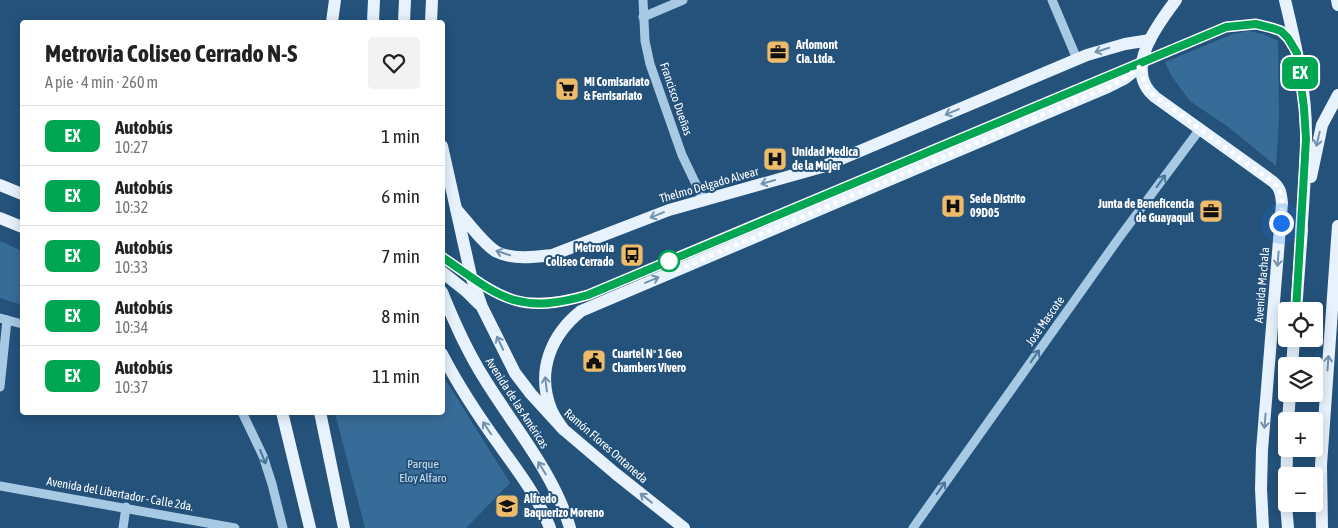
<!DOCTYPE html>
<html lang="es">
<head>
<meta charset="utf-8">
<style>
	:root { --surface:#fff; --page:#f2f2f2; --text:#222; --muted:#767676; --line:#e0e0e0 }
	body { margin:0; font-family:"Asap Condensed",sans-serif; background:var(--page); color:var(--text); height:100vh; display:flex; flex-direction:column; font-size:19px; white-space:nowrap }
	* { box-sizing:border-box; margin:0 }
	p { font-size:16px; color:var(--muted) }
	.icon { flex:none; width:28px; height:28px; fill:none; stroke:currentColor; stroke-width:2; stroke-linecap:round; stroke-linejoin:round }
	.map { position:relative; flex:1; overflow:hidden }
	.sheet { position:absolute; left:20px; top:20px; width:425px; height:395px; display:flex; flex-direction:column; background:var(--surface); border-radius:5px; box-shadow:0 2px 12px #0003 }
	.sheet>* { flex:none }
	.badge { padding:0 10px; border-radius:8px; font-size:18px; line-height:32px }
	.buttons { position:absolute; left:1278px; top:302px; display:grid; gap:10px }
	.buttons a { display:grid; place-items:center; width:45px; height:45px; border-radius:5px; background:var(--surface); box-shadow:0 2px 12px #0003; font-size:25px }
	.you { position:absolute; width:25px; height:25px; margin:-12px; border:4px solid #fff; border-radius:50%; background:#1a73e8; box-shadow:0 0 0 8px #1a73e833 }
	.map>.badge { position:absolute; translate:-50% -50%; box-shadow:0 0 0 2px #fff }
	.round { display:grid; place-items:center; flex:none; width:52px; height:52px; border-radius:5px; background:var(--page) }
	.overview { display:flex; align-items:center; justify-content:space-between; height:85px; padding:0 25px }
	h1 { font-size:24px; font-weight:700; line-height:38px }
	ul { padding:0; list-style:none }
	li { display:flex; align-items:center; gap:15px; height:60px; padding:0 25px; border-top:1px solid var(--line) }
	li div { flex:1 }
	li b { display:block; font-size:19px }
	li em { font-style:normal }
	li .badge { min-width:55px; font-weight:700; text-align:center }
	.map>svg:first-child { display:block }
	.green { fill:#386c98 }
	.lines { fill:none; stroke-linecap:round; stroke-linejoin:round }
	.minor { stroke:#a7c9e4; stroke-width:9 }
	.major { stroke:#e7f2fc; stroke-width:12 }
	.oneway { stroke:#7292af }
	.oneway2 { stroke:#4b769a }
	.line-casing { stroke:#fff; stroke-width:11 }
	.line { stroke:#00a651; stroke-width:8 }
	.walk { stroke:#fff; stroke-width:5; stroke-dasharray:0 9 }
	.stop-dot { fill:#fff; stroke:#00a651; stroke-width:2.5 }
	.labels { text-anchor:middle; stroke-width:4; stroke-linejoin:round; paint-order:stroke }
	.poi-label { font-size:12px; font-weight:bold; fill:#fff; stroke:#24527b; text-anchor:start }
	.street-label { font-size:12px; fill:#fff; stroke:#24527b }
	.park-label { font-size:12px; fill:#cae1f4; stroke:#24527b }
</style>
</head>
<body>
<div class="map">
<svg width="1338" height="528" viewBox="0 0 1338 528">
	<rect width="100%" height="100%" fill="#24527b"/>
	<g class="green">
		<path d="M1249,31l14,3 15,7 1,78 -3,47 -45,-37 -41,-28 -18,-24 -7,-15 68,-28z"/>
		<path d="M0,241l22,10v54l-22,-7z"/>
		<path d="M443,376l67,107 -44,45h-101l-30,-115 107,-1z"/>
	</g>
	<g class="lines">
		<g class="minor">
			<path d="M643,0l2,41 5,23 32,91 22,46"/>
			<path d="M1052,0l25,59"/>
			<path d="M643,17l40,-17"/>
			<path d="M0,318l22,6"/>
			<path d="M0,387l7,-67"/>
			<path d="M242,412l21,44 9,28 11,44"/>
			<path d="M0,486l235,42"/>
			<path d="M123,528l3,-21"/>
			<path d="M913,528l206,-290 81,-109"/>
		</g>
		<g class="major">
			<path d="M1176,0c-18,24 -54,70 -21,97l117,84c8,6 9,12 10,22l-20,247 -1,39 2,39"/>
			<path d="M1285,0c11,45 22,94 21,140 0,32 -3,65 -5,97"/>
			<path d="M1337,0l1,5"/>
			<path d="M332,22l3,-22"/>
			<path d="M373,22l1,-22"/>
			<path d="M404,22l1,-22"/>
			<path d="M431,22l1,-22"/>
			<path d="M442,146l29,130 11,31 33,66 16,21 32,35 53,45 68,54"/>
			<path d="M1311,177l11,-52 16,-30"/>
			<path d="M0,185l22,9"/>
			<path d="M456,209c10,11 29,37 41,43 16,8 38,5 55,3l117,-45 153,-43 265,-112 38,-11 25,-4"/>
			<path d="M0,218l22,9"/>
			<path d="M442,272l24,19 13,13"/>
			<path d="M442,292c12,30 25,59 42,86 30,49 70,95 86,150"/>
			<path d="M1296,311l6,-82"/>
			<path d="M442,354c17,33 37,63 58,92 19,27 38,51 50,82"/>
			<path d="M1292,366l2,-27"/>
			<path d="M282,412l28,116"/>
			<path d="M320,412l24,116"/>
			<path d="M1288,421l2,-27"/>
			<path d="M563,429c-4,-6 -9,-13 -12,-20 -15,-38 0,-74 30,-98l527,-224 16,-8 18,-14"/>
			<path d="M1286,503l1,-54"/>
			<path d="M1286,504l2,24"/>
			<path d="M1322,528l-1,-63 17,-239"/>
		</g>
	</g>
	<defs><path id="oneway-shaft" d="M-6 0H5M1.5-3L5.5 0L1.5 3" fill="none" stroke-width="1.6" stroke-linecap="round" stroke-linejoin="round" transform="scale(1.25)"/></defs>
	<g class="oneway">
		<use href="#oneway-shaft" transform="translate(1102 50) rotate(162)"/>
		<use href="#oneway-shaft" transform="translate(952 112) rotate(157)"/>
		<use href="#oneway-shaft" transform="translate(1318 139) rotate(103)"/>
		<use href="#oneway-shaft" transform="translate(768 182) rotate(164)"/>
		<use href="#oneway-shaft" transform="translate(657 215) rotate(158)"/>
		<use href="#oneway-shaft" transform="translate(503 253) rotate(-162)"/>
		<use href="#oneway-shaft" transform="translate(1278 259) rotate(95)"/>
		<use href="#oneway-shaft" transform="translate(652 280) rotate(-23)"/>
		<use href="#oneway-shaft" transform="translate(500 343) rotate(-115)"/>
		<use href="#oneway-shaft" transform="translate(1328 363) rotate(-86)"/>
		<use href="#oneway-shaft" transform="translate(546 384) rotate(-97)"/>
		<use href="#oneway-shaft" transform="translate(1265 421) rotate(95)"/>
		<use href="#oneway-shaft" transform="translate(487 428) rotate(-124)"/>
		<use href="#oneway-shaft" transform="translate(542 468) rotate(-121)"/>
		<use href="#oneway-shaft" transform="translate(646 498) rotate(-142)"/>
	</g>
	<g class="oneway2">
		<use href="#oneway-shaft" transform="translate(1161 181) rotate(-54)"/>
		<use href="#oneway-shaft" transform="translate(1035 356) rotate(-55)"/>
		<use href="#oneway-shaft" transform="translate(263 457) rotate(68)"/>
		<use href="#oneway-shaft" transform="translate(941 488) rotate(-55)"/>
	</g>
	<g class="lines">
		<g class="line-casing">
			<path id="line" d="M442,257c57,39 74,59 146,38l638,-268 30,-3 16,4 9,3 7,7 9,15 7,55 2,31 -10,172"/>
		</g>
		<use href="#line" class="line"/>
		<path class="walk" d="M669,261l3,11 436,-185 16,-8 18,-14 2,17 8,12 126,92c6,12 4,23 3,37"/>
	</g>
	<defs>
		<g id="office-square" transform="scale(1.25)"><rect x="-9" y="-9" width="18" height="18" rx="4" fill="#eebb6b" stroke="#24527b"/><path d="M-6-3h4V-5.5h4V-3h4V5H-6ZM-1-4.5V-3h2v-1.5ZM-6 0V1H6V0Z" fill="#111"/></g>
		<g id="supermarket-square" transform="scale(1.25)"><rect x="-9" y="-9" width="18" height="18" rx="4" fill="#eebb6b" stroke="#24527b"/><path d="M-6-5.5h2.5l.6 2H6L4.5 2H-2.5L-4.4-4H-6ZM-1.5 3.2a1.3 1.3 0 1 0 .1 0ZM3 3.2a1.3 1.3 0 1 0 .1 0Z" fill="#111"/></g>
		<g id="hospital-square" transform="scale(1.25)"><rect x="-9" y="-9" width="18" height="18" rx="4" fill="#eebb6b" stroke="#24527b"/><path d="M-5-5h3v3.5h4V-5h3V5h-3V1.5h-4V5h-3Z" fill="#111"/></g>
		<g id="bus-square" transform="scale(1.25)"><rect x="-9" y="-9" width="18" height="18" rx="4" fill="#eebb6b" stroke="#24527b"/><path d="M-5-6H5V4H4V6H2V4H-2V6H-4V4H-5ZM-3.5-4V0h7V-4ZM-3.5 1.2v1.5H-2V1.2ZM2 1.2v1.5H3.5V1.2Z" fill="#111"/></g>
		<g id="civic-square" transform="scale(1.25)"><rect x="-9" y="-9" width="18" height="18" rx="4" fill="#eebb6b" stroke="#24527b"/><path d="M-.6-6.5H3V-4.5H.6V-3L4-1V1h2V6H-6V1h2V-1L-.6-3ZM-1.2 2.5V6h2.4V2.5Z" fill="#111"/></g>
		<g id="school-square" transform="scale(1.25)"><rect x="-9" y="-9" width="18" height="18" rx="4" fill="#eebb6b" stroke="#24527b"/><path d="M0-5L7-2L0 1L-7-2ZM-4 1L0 2.5L4 1V4Q0 6-4 4Z" fill="#111"/></g>
	</defs>
	<g fill-rule="evenodd">
		<use href="#office-square" x="778" y="52"/>
		<use href="#supermarket-square" x="567" y="89"/>
		<use href="#hospital-square" x="775" y="159"/>
		<use href="#hospital-square" x="953" y="206"/>
		<use href="#office-square" x="1211" y="211"/>
		<use href="#bus-square" x="632" y="255"/>
		<use href="#civic-square" x="594" y="361"/>
		<use href="#school-square" x="507" y="506"/>
	</g>
	<circle class="stop-dot" cx="669" cy="261" r="10"/>
	<g class="labels">
		<g class="poi-label">
			<text x="796" y="49">Arlomont<tspan x="796" dy="14">Cia. Ltda.</tspan></text>
			<text x="584" y="86">Mi Comisariato<tspan x="584" dy="14">&amp; Ferrisariato</tspan></text>
			<text x="792" y="156">Unidad Medica<tspan x="792" dy="14">de la Mujer</tspan></text>
			<text x="970" y="203">Sede Distrito<tspan x="970" dy="14">09D05</tspan></text>
			<text x="1194" y="208" text-anchor="end">Junta de Beneficencia<tspan x="1194" dy="14">de Guayaquil</tspan></text>
			<text x="614" y="252" text-anchor="end">Metrovia<tspan x="614" dy="14">Coliseo Cerrado</tspan></text>
			<text x="612" y="358">Cuartel Nº 1 Geo<tspan x="612" dy="14">Chambers Vivero</tspan></text>
			<text x="524" y="503">Alfredo<tspan x="524" dy="14">Baquerizo Moreno</tspan></text>
		</g>
		<g class="street-label">
			<text transform="translate(676 99) rotate(71)" y="4">Francisco Dueñas</text>
			<text transform="translate(709 185) rotate(-16)" y="4">Thelmo Delgado Alvear</text>
			<text transform="translate(1262 285) rotate(-85)" y="4">Avenida Machala</text>
			<text transform="translate(1045 321) rotate(-55)" y="4">José Mascote</text>
			<text transform="translate(517 403) rotate(57)" y="4">Avenida de las Américas</text>
			<text transform="translate(606 446) rotate(41)" y="4">Ramón Flores Ontaneda</text>
			<text transform="translate(120 494) rotate(10)" y="4">Avenida del Libertador - Calle 2da.</text>
		</g>
		<g class="park-label">
			<text x="423" y="468">Parque<tspan x="423" dy="14">Eloy Alfaro</tspan></text>
		</g>
	</g>
</svg>
<div class="buttons">
<a><svg class="icon" aria-label="locate" viewBox="0 0 24 24"><circle cx="12" cy="12" r="6"/><path d="M12 2v4M12 18v4M2 12h4M18 12h4"/></svg></a>
<a><svg class="icon" aria-label="layers" viewBox="0 0 24 24"><path d="M12 4l9 5-9 5-9-5zM3 14l9 5 9-5"/></svg></a>
<a>+</a>
<a>−</a>
</div>
<div class="you" style="left:1281px;top:223px"></div>
<b class="badge" style="left:1300px;top:73px;background:#00a651;color:#fff">EX</b>
<section class="sheet">
<div class="overview"><div><h1>Metrovia Coliseo Cerrado N-S</h1><p>A pie · 4 min · 260 m</p></div><a class="round"><svg class="icon" aria-label="heart" viewBox="0 0 24 24"><path d="M12 20l-8-8c-3-5 5-10 8-4 3-6 11-1 8 4z"/></svg></a></div>
<ul>
<li><span class="badge" style="background:#00a651;color:#fff">EX</span><div><b>Autobús</b><p>10:27</p></div><em>1 min</em></li>
<li><span class="badge" style="background:#00a651;color:#fff">EX</span><div><b>Autobús</b><p>10:32</p></div><em>6 min</em></li>
<li><span class="badge" style="background:#00a651;color:#fff">EX</span><div><b>Autobús</b><p>10:33</p></div><em>7 min</em></li>
<li><span class="badge" style="background:#00a651;color:#fff">EX</span><div><b>Autobús</b><p>10:34</p></div><em>8 min</em></li>
<li><span class="badge" style="background:#00a651;color:#fff">EX</span><div><b>Autobús</b><p>10:37</p></div><em>11 min</em></li>
</ul>
</section>
</div>
</body>
</html>
